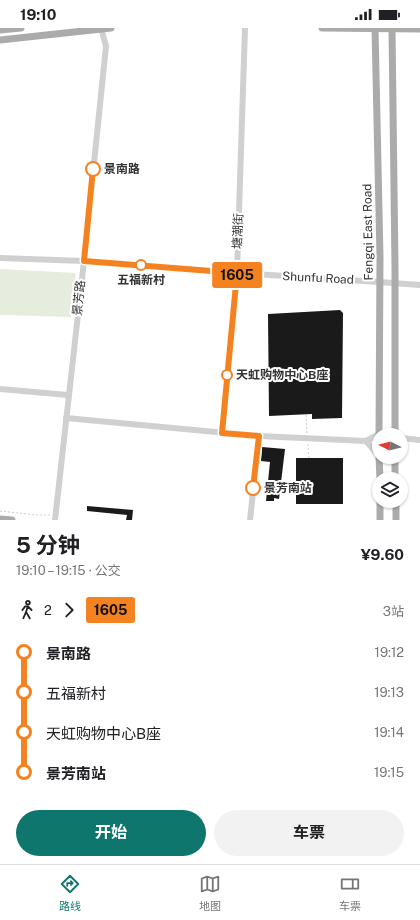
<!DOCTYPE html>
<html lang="zh">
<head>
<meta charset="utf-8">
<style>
	:root { --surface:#fff; --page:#f2f2f2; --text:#202124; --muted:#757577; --line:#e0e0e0; --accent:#0f766e }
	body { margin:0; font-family:"Public Sans","Noto Sans SC",sans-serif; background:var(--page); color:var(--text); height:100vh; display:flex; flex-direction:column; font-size:15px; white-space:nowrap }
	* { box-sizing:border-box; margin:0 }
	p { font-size:13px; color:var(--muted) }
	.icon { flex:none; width:22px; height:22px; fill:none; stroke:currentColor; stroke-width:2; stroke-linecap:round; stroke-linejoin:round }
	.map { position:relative; height:492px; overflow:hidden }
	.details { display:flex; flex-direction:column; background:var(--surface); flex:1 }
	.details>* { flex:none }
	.badge { padding:0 8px; border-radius:3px; font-size:14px; line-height:26px }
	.needle { width:26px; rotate:276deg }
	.controls { position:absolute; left:372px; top:400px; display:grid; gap:8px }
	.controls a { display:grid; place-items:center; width:36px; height:36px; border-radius:50%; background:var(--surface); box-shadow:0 1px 3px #0004; font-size:20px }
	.map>.badge { position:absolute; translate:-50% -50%; box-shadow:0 0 0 2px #fff }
	.legs { display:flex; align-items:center; gap:6px; height:44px; padding:0 16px; font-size:13px }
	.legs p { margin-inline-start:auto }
	.head { display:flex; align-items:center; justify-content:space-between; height:68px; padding:0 16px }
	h1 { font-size:22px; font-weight:700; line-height:30px }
	.primary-button { display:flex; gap:8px; margin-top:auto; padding:8px 16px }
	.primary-button a { flex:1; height:46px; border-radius:24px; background:var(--accent); color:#fff; font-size:16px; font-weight:700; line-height:46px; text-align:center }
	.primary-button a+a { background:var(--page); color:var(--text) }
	ul { padding:0 16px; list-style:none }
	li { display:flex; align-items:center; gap:14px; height:40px; font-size:15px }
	li i { display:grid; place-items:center; width:6px; height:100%; margin:0 5px; background:currentColor }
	li i::after { content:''; width:10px; height:10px; margin:-5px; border:3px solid; border-radius:50%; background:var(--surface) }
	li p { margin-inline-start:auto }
	li:first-child i { background:linear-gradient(#0000 50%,currentColor 0) }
	li:last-child i { background:linear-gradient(currentColor 50%,#0000 0) }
	.status { display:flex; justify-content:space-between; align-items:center; height:28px; padding:0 20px; background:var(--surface); direction:ltr }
	.status svg { height:11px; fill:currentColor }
	.tabs { display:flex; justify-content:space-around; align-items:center; height:56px; border-top:1px solid var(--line); background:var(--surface); font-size:11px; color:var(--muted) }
	.tabs a { display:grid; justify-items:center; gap:2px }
	.tabs .on { color:var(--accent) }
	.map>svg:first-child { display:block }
	.green { fill:#e6ecde }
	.building { fill:#1a1a1a }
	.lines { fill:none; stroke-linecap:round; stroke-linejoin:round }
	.path { stroke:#cdcdcd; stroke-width:1; stroke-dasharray:2 2; stroke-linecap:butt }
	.minor { stroke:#d0d0d0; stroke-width:6 }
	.major { stroke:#ababab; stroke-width:7 }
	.line-1-casing { stroke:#fff; stroke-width:9 }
	.line-1 { stroke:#f58220; stroke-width:6 }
	.stop-1-dot { fill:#fff; stroke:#f58220; stroke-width:2 }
	.labels { text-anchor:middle; stroke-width:4; stroke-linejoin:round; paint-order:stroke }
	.stop-label { font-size:12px; font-weight:bold; fill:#333; stroke:#fff; text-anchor:start }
	.street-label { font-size:12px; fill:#333; stroke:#fff }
</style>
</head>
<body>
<div class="status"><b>19:10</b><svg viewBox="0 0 49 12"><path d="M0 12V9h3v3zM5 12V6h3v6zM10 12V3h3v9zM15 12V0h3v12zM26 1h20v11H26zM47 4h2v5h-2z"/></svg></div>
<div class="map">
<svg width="420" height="492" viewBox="0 0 420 492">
	<rect width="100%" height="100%" fill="#fff"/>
	<path class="green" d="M0,241l76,4 -5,44 -71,-2z"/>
	<g class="building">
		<path d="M340,282l3,3 -1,105 -30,1v-5l-43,2 -1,-102z"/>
		<path d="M262,419l23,2 -6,50 -5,-1v3h-8l4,-39 -9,-1z"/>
		<rect x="296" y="430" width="47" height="46"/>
		<path d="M87,478l46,4 -1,10h-6l1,-5 -40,-4z"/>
	</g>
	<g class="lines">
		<g class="path">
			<path d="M306,387l1,18"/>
			<path d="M308,416l1,14"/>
			<path d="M0,483l37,4h13"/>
		</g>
		<g class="minor">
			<path d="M0,230l84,3 153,12 142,9 41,3"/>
			<path d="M0,361l68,6"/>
			<path d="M66,390l193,18 107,5 13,-7"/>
			<path d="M222,405l15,-160 8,-245"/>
			<path d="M401,410l19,2"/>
			<path d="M366,413l13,15"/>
			<path d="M55,492l29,-259 22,-215 -5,-18"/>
			<path d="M250,492l9,-84"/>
		</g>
		<g class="major">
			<path d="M322,0l98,1"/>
			<path d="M375,0l5,229 -1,178"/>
			<path d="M392,0l3,238v169"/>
			<path d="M0,2l21,-2"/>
			<path d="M0,12l111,-12"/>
			<path d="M379,429l1,22"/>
			<path d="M395,429v22"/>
			<path d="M380,473v19"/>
			<path d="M396,473v19"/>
			<path d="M0,491l12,1"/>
		</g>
	</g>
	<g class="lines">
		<g class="line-1-casing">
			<path id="line-1" d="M93,141l-9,92 153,12 -15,160 37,3 -6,52"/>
		</g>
		<use href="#line-1" class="line-1"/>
	</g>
	<g class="stop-1-dot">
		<circle cx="93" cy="141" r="7"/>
		<circle cx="141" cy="237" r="5"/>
		<circle cx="227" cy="347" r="5"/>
		<circle cx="253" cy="460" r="7"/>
	</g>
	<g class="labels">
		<g class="stop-label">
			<text x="104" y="145">景南路</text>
			<text x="141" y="256" text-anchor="middle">五福新村</text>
			<text x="236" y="351">天虹购物中心B座</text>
			<text x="264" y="464">景芳南站</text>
		</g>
		<g class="street-label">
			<text transform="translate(238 203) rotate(-88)" y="4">塘潮街</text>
			<text transform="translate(368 204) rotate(-91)" y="4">Fengqi East Road</text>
			<text transform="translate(318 250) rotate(3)" y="4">Shunfu Road</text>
			<text transform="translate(79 270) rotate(-84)" y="4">景芳路</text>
		</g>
	</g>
</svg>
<div class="controls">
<a><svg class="needle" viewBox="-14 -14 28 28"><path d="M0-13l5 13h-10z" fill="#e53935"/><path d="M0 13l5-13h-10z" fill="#757577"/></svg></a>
<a><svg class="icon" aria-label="layers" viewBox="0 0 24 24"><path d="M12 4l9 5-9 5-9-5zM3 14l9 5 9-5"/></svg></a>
</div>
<b class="badge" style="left:237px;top:247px;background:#f58220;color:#111">1605</b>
</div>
<section class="details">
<div class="head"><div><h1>5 分钟</h1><p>19:10 – 19:15 · 公交</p></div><b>¥9.60</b></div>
<div class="legs"><svg class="icon" aria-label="walk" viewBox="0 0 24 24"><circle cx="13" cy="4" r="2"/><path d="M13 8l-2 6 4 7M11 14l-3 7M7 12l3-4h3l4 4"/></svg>2<svg class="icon" aria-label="forward" viewBox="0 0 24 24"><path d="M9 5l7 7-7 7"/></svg><b class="badge" style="background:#f58220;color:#111">1605</b><p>3站</p></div>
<ul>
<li><i style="color:#f58220"></i><b>景南路</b><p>19:12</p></li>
<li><i style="color:#f58220"></i><span>五福新村</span><p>19:13</p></li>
<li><i style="color:#f58220"></i><span>天虹购物中心B座</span><p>19:14</p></li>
<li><i style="color:#f58220"></i><b>景芳南站</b><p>19:15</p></li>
</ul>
<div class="primary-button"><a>开始</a><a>车票</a></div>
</section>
<nav class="tabs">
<a class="on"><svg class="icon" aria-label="directions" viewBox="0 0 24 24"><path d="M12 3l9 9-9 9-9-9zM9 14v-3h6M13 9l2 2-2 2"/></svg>路线</a>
<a><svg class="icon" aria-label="map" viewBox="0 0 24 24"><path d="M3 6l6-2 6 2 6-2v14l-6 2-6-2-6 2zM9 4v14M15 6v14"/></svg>地图</a>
<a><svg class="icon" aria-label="tickets" viewBox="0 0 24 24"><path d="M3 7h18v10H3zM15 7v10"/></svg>车票</a>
</nav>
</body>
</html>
